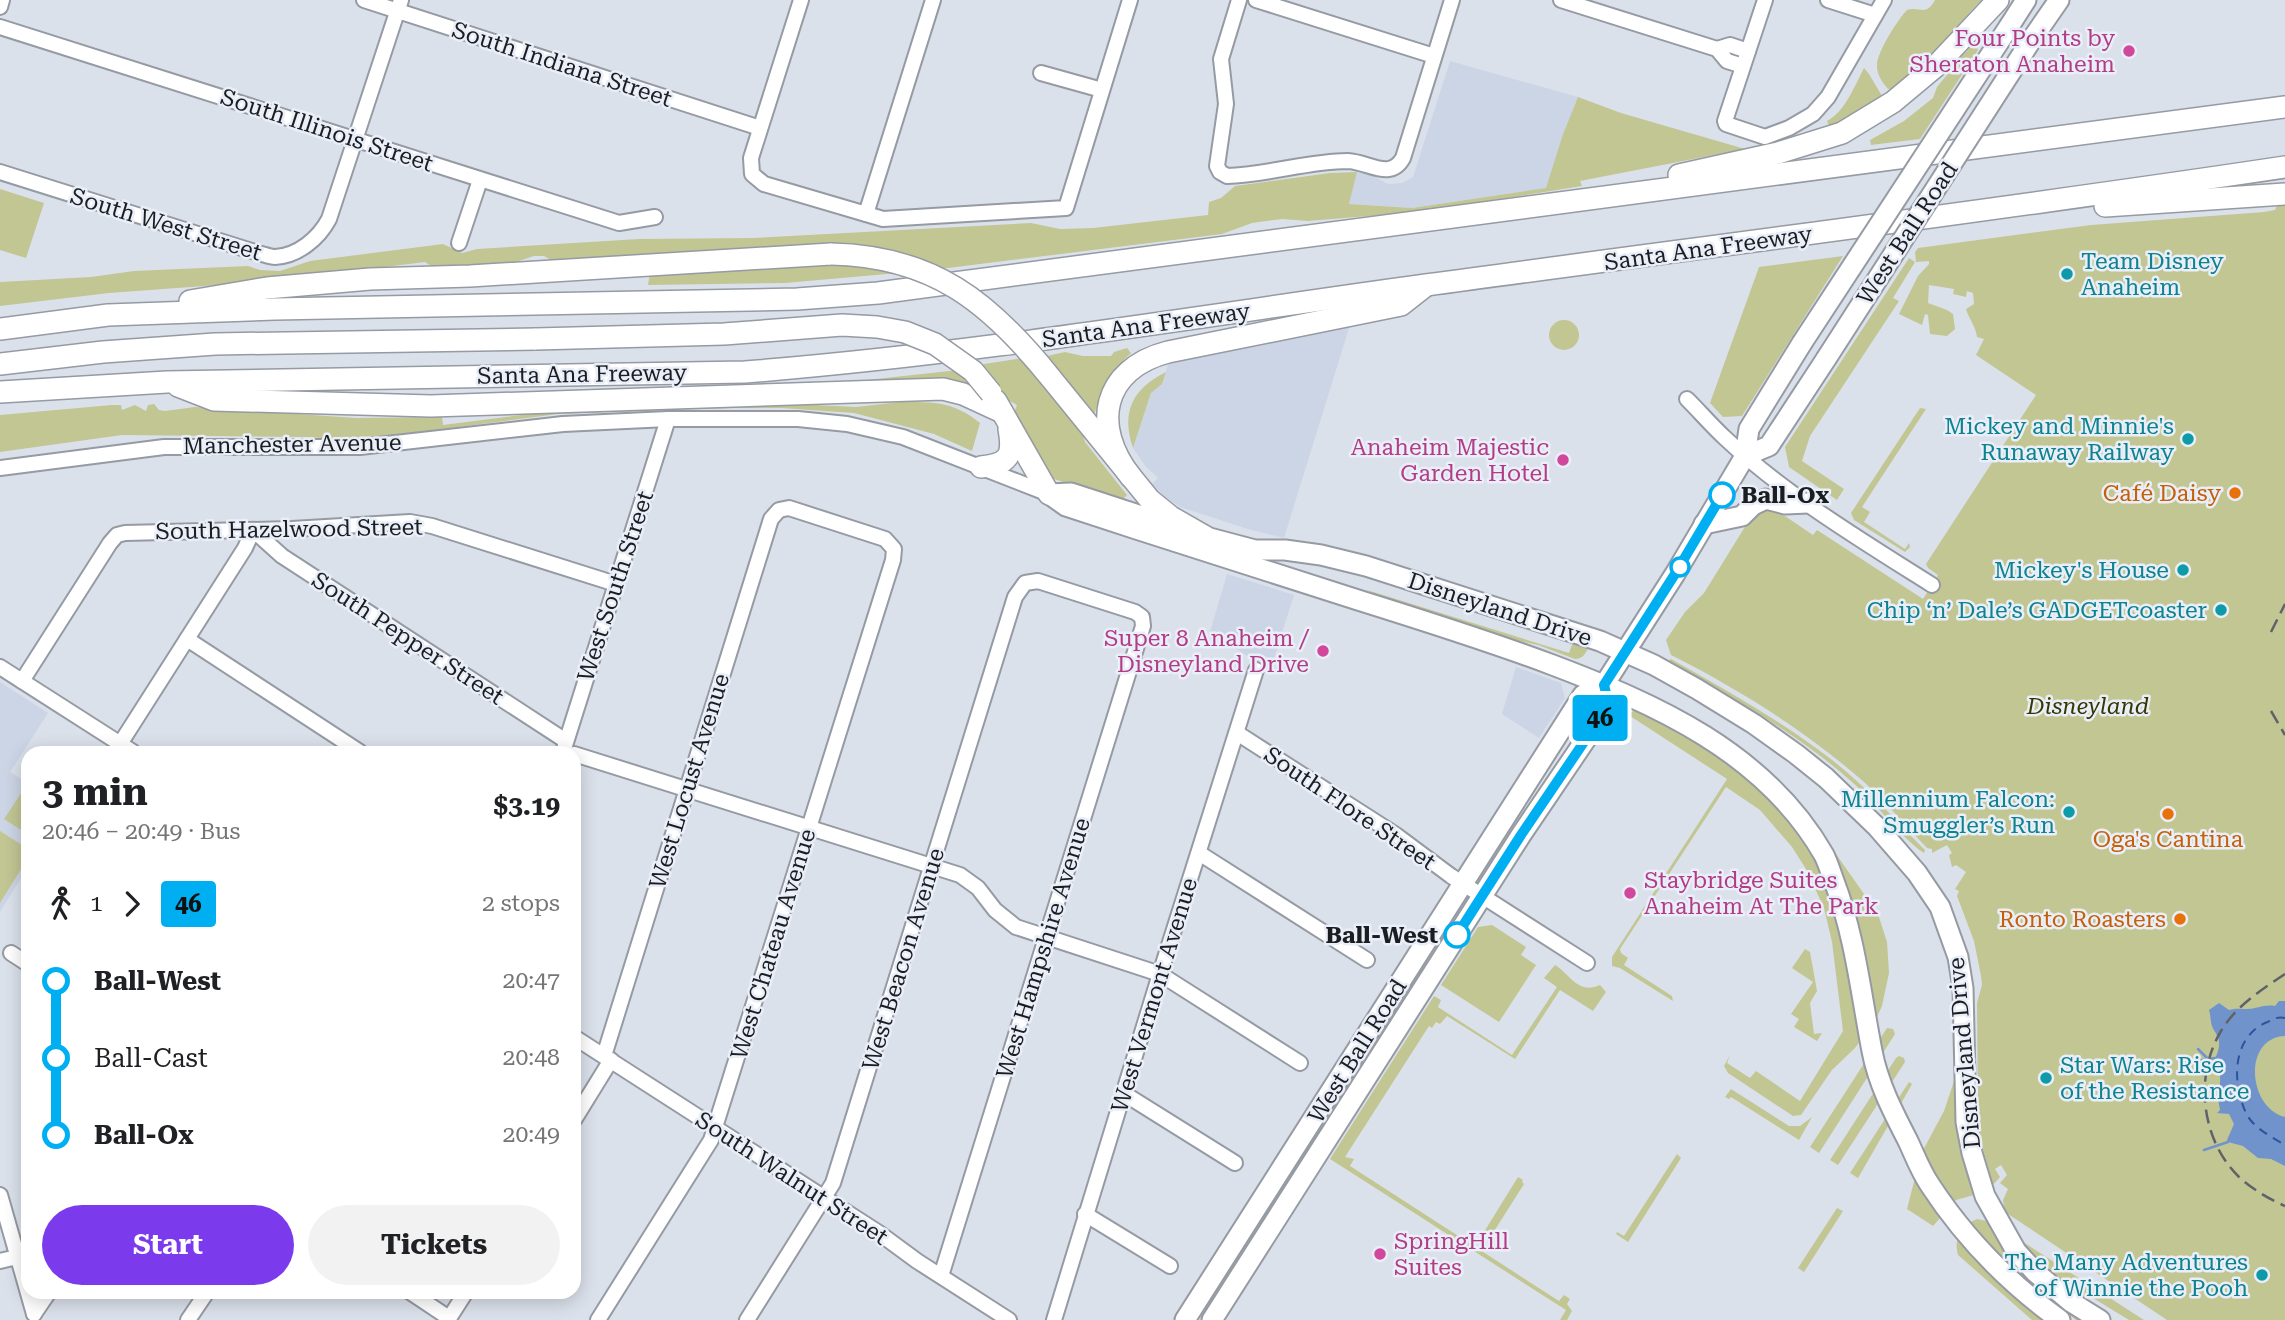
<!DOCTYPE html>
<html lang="en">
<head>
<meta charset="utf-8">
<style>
	:root { --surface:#fff; --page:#f2f2f2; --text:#202124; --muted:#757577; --accent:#7c3aed }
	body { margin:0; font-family:"Roboto Serif",serif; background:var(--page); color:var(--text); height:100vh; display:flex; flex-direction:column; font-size:26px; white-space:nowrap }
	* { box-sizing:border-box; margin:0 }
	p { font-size:23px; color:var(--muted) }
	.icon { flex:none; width:38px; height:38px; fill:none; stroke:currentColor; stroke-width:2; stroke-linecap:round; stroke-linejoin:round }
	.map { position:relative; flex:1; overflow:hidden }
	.drawer { position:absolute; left:21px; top:746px; width:560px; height:553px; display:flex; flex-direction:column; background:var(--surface); border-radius:21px; box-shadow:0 4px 18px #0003 }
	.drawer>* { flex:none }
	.badge { padding:0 14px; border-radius:5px; font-size:24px; line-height:46px }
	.map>.badge { position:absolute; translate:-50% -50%; box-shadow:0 0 0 4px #fff }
	.legs { display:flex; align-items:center; gap:10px; height:77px; padding:0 21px; font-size:23px }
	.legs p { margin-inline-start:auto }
	.headline { display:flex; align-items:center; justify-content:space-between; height:119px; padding:0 21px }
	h1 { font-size:38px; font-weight:700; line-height:52px }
	.button { display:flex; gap:14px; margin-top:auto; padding:14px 21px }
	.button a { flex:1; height:80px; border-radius:42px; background:var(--accent); color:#fff; font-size:28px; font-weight:700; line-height:80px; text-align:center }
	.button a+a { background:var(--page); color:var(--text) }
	ul { padding:0 21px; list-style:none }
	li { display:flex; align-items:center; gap:24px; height:77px; font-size:26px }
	li i { display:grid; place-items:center; width:10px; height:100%; margin:0 9px; background:currentColor }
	li i::after { content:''; width:18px; height:18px; margin:-9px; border:5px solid; border-radius:50%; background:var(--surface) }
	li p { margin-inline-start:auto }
	li:first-child i { background:linear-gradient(#0000 50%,currentColor 0) }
	li:last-child i { background:linear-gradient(currentColor 50%,#0000 0) }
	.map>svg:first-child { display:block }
	.built { fill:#ccd5e5 }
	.green { fill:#c2c693 }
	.water { fill:#7193cc }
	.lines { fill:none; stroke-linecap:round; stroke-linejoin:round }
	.stream { stroke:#7193cc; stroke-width:2.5 }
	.ferry { stroke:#2c549b; stroke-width:2; stroke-dasharray:9 7; stroke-linecap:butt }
	.minor-casing { stroke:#959aa3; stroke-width:18 }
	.major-casing { stroke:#959aa3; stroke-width:23 }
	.highway-casing { stroke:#959aa3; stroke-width:24 }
	.minor { stroke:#fff; stroke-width:14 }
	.major { stroke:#fff; stroke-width:19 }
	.highway { stroke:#fff; stroke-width:21 }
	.rail { stroke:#5f6368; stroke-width:2.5; stroke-dasharray:14 7; stroke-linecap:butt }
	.major-bridge-casing { stroke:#959aa3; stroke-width:23; stroke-linecap:butt }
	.highway-bridge-casing { stroke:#959aa3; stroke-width:24; stroke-linecap:butt }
	.major-bridge { stroke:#fff; stroke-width:19 }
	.highway-bridge { stroke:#fff; stroke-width:21 }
	.line-1-casing { stroke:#fff; stroke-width:16 }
	.line-1 { stroke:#00aff2; stroke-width:10 }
	.hotel-dot { fill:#d1479c; stroke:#e9eef8; stroke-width:2.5 }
	.culture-dot { fill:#0f9aa8; stroke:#e9eef8; stroke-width:2.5 }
	.food-dot { fill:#e8710a; stroke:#e9eef8; stroke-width:2.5 }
	.stop-1-dot { fill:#fff; stroke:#00aff2; stroke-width:3.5 }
	.labels { text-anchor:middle; stroke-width:5; stroke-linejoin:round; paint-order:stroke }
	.hotel-label { font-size:23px; fill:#b23c85; stroke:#e9eef8; text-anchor:end }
	.street-label { font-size:23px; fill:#1b1e21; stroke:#e9eef8 }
	.culture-label { font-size:23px; fill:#0d838f; stroke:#e9eef8; text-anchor:end }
	.food-label { font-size:23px; fill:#c56008; stroke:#e9eef8; text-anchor:end }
	.stop-label { font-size:23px; font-weight:bold; fill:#1b1e21; stroke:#e9eef8; text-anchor:start }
	.park-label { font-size:23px; font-style:italic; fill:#363700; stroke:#e9eef8 }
</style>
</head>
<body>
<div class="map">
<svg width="2285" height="1320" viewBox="0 0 2285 1320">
	<rect width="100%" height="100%" fill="#dbe1eb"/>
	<g class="built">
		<path d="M1450,61l128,36 -15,37 -16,54 -135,20 -64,-4 9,-32 16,4 15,8 14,-1 11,-6z"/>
		<path d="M1350,325l-66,213 -33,-8 -71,-23 -15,-10 -13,-13 6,-6 -12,-11 -13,-19 18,-55 11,-9 6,-20z"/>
		<path d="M1227,574l67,21 -24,76 -60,-39z"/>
		<path d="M1516,667l45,16 4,15 -26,40 -37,-24z"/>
		<path d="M0,682l48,31 -38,59 18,11v84l-28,45z"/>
	</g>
	<g class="green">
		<path d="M1935,0h47c-23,19 -65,88 -94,89 -6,-7 -12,-16 -11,-25 1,-13 21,-45 30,-54 13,-4 19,7 28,-10z"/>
		<path d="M1974,44l4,6 -58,89 -49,6 -1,-5 34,-19 29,-23 4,-11 14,-17 3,-8 13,-11 3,-5z"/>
		<path d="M1864,68l5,6 13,22 -30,21 -22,11 -3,-7c18,-9 28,-36 37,-53z"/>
		<path d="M1578,97l43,16 124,36 -165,32 2,5 -164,26 -110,9 -26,-2 -30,4 -30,11 -282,35 -15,-6 -371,-1 -10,-6h-10l-27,9 -70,5 -12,-8 -153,19 -163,12 -109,13v-24l91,-5 43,-6 114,-5 12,4 20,1 30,-10 133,-17 19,9 15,-4 162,-10 115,-1 277,-15 29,6 33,-1 115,-13 1,-13 12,-4 14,-12 95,-13 27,-1 -8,32 63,4 134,-20 17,-54z"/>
		<path d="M0,189l44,14 -18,55 -26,-8z"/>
		<path d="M2285,203v1117h-118l-162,-108 -2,-12 5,-11 -8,-6 7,-8 -6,-10 -6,4 5,8 -7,8 -12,-43 -3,-25 -1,-114 5,-18 -1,-9 -7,-35 -17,-45 2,-5 -4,-2 11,-17 -10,-7 -4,2 -3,-12 3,-2 -5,-8 -15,8v-4l-5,-1c-21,-22 -41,-46 -63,-66 -57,-50 -125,-93 -193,-127l-5,-15 19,-28 19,-19 47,-76c10,-9 17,-9 30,-7l1,4 31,21 4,-5 106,69 13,-20 2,-4 -10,-7 -2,-4 110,-169 -60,-40 8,-16 -7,-2c-1,-10 -8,-18 -11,-28l8,-5 -1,-11 -6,-2 -1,6 -13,-3 1,-5 -25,-4 -1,18 19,7 6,4 2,15 -8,7 -17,-2 -2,-19 -3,-1 -3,11 -23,-11 19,-38 11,-12v-3l-13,1 -1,-10 3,-4 173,-23 173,-13 11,-2 3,-6z"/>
		<path d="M1843,256l-101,160 -19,1 -13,-14 49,-136z"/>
		<path d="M1909,258l6,4 -22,36 6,3 -89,135 -8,25 42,28 -7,11 -48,-33 -4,-20z"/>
		<path d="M833,264h27l38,9 -113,10 -137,2 2,-12z"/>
		<circle cx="1564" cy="335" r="15"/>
		<path d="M1127,348l4,5c-23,21 -31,39 -38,68l-46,-65 18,-4 18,4h28l3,-4z"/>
		<path d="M1023,358l58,70 4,14 42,53 -6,6 -70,-23 -37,-65 3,-8 -9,-5 -30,-35z"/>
		<path d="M959,370l27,25 -175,-9z"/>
		<path d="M1166,372l-4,12 -11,9 -18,55c-12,-36 -1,-59 33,-76z"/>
		<path d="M900,402c33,0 53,-1 80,21l-8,28 -38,-17 -80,-21 -73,-5h-49l-174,6 -199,26 -55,-3 -182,-2 -122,17v-37l112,-10h9l1,5 13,-5 11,6 2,-6 6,-1 5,6 6,1 30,-4 161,11 86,-1 1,8 101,-13 229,-9 83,4z"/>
		<path d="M1920,408l6,1 -64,98 8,5 -6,10 41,27 4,-6 1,4 -5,5 -51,-32 -3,-7z"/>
		<path d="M1367,590l202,63 5,-14 12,6 2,3c-3,7 -6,11 -13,11l-37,-14 -24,-5 -132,-43z"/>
		<path d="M1671,659c55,31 111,62 161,101 34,26 63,60 93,90l-1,3c-25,-17 -48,-50 -72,-71 -55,-49 -121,-85 -184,-121z"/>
		<path d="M1638,709c76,40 154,89 189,173 17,39 29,81 43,121l-45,-156 4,-3 49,70 9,28 2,31 -7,33 -5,11 -22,31 -23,22 -31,45 -8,1 -65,-43 -4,-7 6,-11 -3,8 23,15 6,-7 44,30 43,-70 -11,-89 -8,-34 -18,-39 -14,-22 -32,-37 -34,-23 -106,162 1,4 7,5 -4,7 48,31 1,5 -53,-33 -8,-2v-9l115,-178 -100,-65z"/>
		<path d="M22,792l6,4v24l-7,10 -17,-11z"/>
		<path d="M0,831l28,18v9l-28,45z"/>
		<path d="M1492,925l34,22 -5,8 15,10 -37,57 -58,-37 37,-58z"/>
		<path d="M1805,949l5,3 7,39 -7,12 4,31 8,-1 -5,8 -23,-14 5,-8 -8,-5 22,-32 -21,-14z"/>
		<path d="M1428,954l-6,19 -212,334 -1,-1 7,-18z"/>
		<path d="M1555,965c16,10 23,30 45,20l6,7 -13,19 -33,-21 -45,69 -68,-43 -7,8 -4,-2 -4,6 -3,-2 -84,131 9,2 -4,7 209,135 5,-6 6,4 -3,5 5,7 -5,9h-7l6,-10 -236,-151 104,-163 7,4 -3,7 74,48 45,-68 -13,-9z"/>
		<path d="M1887,1028l6,1 2,5 -76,119 -9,-6z"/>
		<path d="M1899,1056l5,2 1,4 -67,103 -8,-5 66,-102z"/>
		<path d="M1958,1069c1,42 1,86 16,126l-18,5 -23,26 -26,-17 14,-55 23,-43z"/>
		<path d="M1909,1082l3,2 -1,2 -53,92 -8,-5z"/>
		<path d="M1731,1089l58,37h11l12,-9 -13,23 -68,-43 -2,2 -4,-2z"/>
		<path d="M1677,1154l4,4 -53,84 -12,-8 1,-2 7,4z"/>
		<path d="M1518,1177l5,3 -1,2 2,2 -33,52 -7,-4z"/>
		<path d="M1837,1208l6,3 -39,61 -6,-4z"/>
		<path d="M1977,1219l15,3 152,98h-15l-41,-25 -3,3 -27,-18 -25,-25 -4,2 56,63h-9l-61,-49 34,49h-17l-74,-65c-5,-16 4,-30 19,-36z"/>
	</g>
	<path class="water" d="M2279,1001h6v35c-43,2 -37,72 0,81v49l-14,-7 -13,-1 -15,-12 -15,-4 -1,-2 7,-16 -5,-10 -12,-1 3,-3 -2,-11 3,-5c-4,-9 4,-18 -7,-30 1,-8 6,-13 5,-22 0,-6 -5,-10 -7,-16 -2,-6 -1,-10 -3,-16l10,-7 10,7c7,-2 10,-1 18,-1 10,0 17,-5 28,-3z"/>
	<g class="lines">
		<g class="stream">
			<path d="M2198,1049l9,9"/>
			<path d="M2197,1061l18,-3"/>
			<path d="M2204,1150l24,-8"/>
		</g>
		<path class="ferry" d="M2285,1018c-8,-2 -13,2 -20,5 -34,16 -33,62 -18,92 7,13 26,23 38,30"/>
		<g class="minor-casing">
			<g id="minor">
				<path d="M364,0l396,128"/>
				<path d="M801,0l-50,158 1,16 12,10 119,35 183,-11 64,-208"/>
				<path d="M1239,0l-18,59 5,45 -9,62 3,6 7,4c41,-1 81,-15 121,-15 21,1 42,20 55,-3l49,-158"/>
				<path d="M1256,0l178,56"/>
				<path d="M1561,0l156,49 10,12 16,5"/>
				<path d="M1765,0l-40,121 1,3 39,13 24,-9 24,-14 15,-17 56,-97"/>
				<path d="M1828,0l47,15"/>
				<path d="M0,7l2,-7"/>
				<path d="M0,27l619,196 36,-6"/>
				<path d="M1717,49l13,-4 18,6"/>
				<path d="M1041,73l61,17"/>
				<path d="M0,172l258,81c5,1 12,4 17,4 23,-1 44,-19 54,-38l72,-219"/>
				<path d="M866,214l67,-214"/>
				<path d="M459,243l21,-63"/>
				<path d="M1687,399c13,13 25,27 38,39 58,55 139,104 207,147"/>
				<path d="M0,468l164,-21h196l203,-23 105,-5h130l49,5 56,13 146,57"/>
				<path d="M187,639l173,113"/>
				<path d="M0,667l133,85"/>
				<path d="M22,681l88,-138 7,-8 8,-2 167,-4 118,-7 22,4 184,58"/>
				<path d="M1237,733l159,102 55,41 136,87"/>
				<path d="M120,744l125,-196 8,-18 29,26 284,185"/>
				<path d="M563,752l105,-333"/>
				<path d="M574,754l386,121 18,13 17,22 21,17 144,47 140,89"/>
				<path d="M1199,853l168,107"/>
				<path d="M11,953l17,11"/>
				<path d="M574,1037l305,196 38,28 92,59"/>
				<path d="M1123,1093l112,70"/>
				<path d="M574,1120l37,-60"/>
				<path d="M0,1195l34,119"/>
				<path d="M1085,1214l85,52"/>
				<path d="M0,1261l17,-4"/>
				<path d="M410,1292l39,26"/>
				<path d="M34,1314l15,-22"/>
				<path d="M188,1320l19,-28"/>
				<path d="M448,1320l18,-28"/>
				<path d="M598,1320l113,-180 182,-580 1,-11 -9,-10 -96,-31 -10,2 -8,9 -167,537"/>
				<path d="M747,1320l86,-137 182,-586 10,-14 13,-2 97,31 7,5 1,9 -202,650"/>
				<path d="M1054,1320l106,-346 96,-304"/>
			</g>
		</g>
		<g class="major-casing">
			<g id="major">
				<path d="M2010,25l16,-25"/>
				<path d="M2032,39l27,-39"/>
				<path d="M1745,456l24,-10 57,-87"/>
				<path d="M1049,494l22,-1 135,44 49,13h30l36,5 45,11 234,75 54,24 43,24 57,35 42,30 30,24 51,49 40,46 23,34 18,50 5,31 3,134 6,31 13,43 31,55 19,21 36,30 29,18"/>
				<path d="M1049,494l17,12c97,32 194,63 292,94 64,20 128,40 192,64 106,40 215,88 274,191 4,8 7,18 10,26 21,55 27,113 38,170 6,32 21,61 36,90 7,15 13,31 22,44 34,52 80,99 130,135"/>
				<path d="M1704,524l38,-8 11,-11 13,-6 19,5 23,-1"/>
				<path d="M1185,1320l398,-625 21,-10 71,-111 70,-118 4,-27 53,-86"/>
				<path d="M1212,1320l309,-485 88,-130 -5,-20"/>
			</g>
		</g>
		<g class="highway-casing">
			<g id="highway">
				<path d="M1679,175l99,-22 64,-20 51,-31 42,-35 63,-67"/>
				<path d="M2105,206l180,-12"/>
				<path d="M190,301l77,-13 103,-9 100,-3 361,-22"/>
				<path d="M0,329l108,-14 167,-6 522,-10 81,-6 1407,-186"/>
				<path d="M0,364l103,-12 112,-8 321,-5"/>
				<path d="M1050,377l100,123 21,17 35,20"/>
				<path d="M178,386l36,14 217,6 512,-17 20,5 39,18"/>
				<path d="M0,392l167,-10 578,-10c228,-18 455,-56 681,-87 287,-39 573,-75 859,-118"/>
				<path d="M996,401l53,93"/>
				<path d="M981,467c27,-3 33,-10 28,-38"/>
				<path d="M1131,477c-40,-51 -29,-108 37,-125l233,-47 23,-18"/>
			</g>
		</g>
		<use href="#minor" class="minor"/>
		<use href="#major" class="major"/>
		<use href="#highway" class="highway"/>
		<g class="rail">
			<path d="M2271,632l14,-28"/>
			<path d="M2271,711l14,24"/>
			<path d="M2285,974c-24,16 -49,32 -64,57 -27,45 -20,109 18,146 13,12 30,22 46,29"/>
		</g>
		<g class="major-bridge-casing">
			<g id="major-bridge">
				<path d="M1802,343l208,-318"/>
				<path d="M1826,359l206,-320"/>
			</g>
		</g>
		<g class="highway-bridge-casing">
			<g id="highway-bridge">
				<path d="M831,254c101,2 158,47 219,123"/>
				<path d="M536,339l188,-5 118,-9 35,2 28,5 30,12 38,27 18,22"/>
			</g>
		</g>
		<use href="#major-bridge" class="major-bridge"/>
		<use href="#highway-bridge" class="highway-bridge"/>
	</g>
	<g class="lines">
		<g class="line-1-casing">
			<path id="line-1" d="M1457,935l64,-100 88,-130 -5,-20 71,-111 47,-79"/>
		</g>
		<use href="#line-1" class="line-1"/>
	</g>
	<g class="hotel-dot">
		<circle cx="2129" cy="51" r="7"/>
		<circle cx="1563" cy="460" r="7"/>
		<circle cx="1323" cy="651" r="7"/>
		<circle cx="1630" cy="893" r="7"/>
		<circle cx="1380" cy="1254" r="7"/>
	</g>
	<g class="culture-dot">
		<circle cx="2067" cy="274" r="7"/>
		<circle cx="2188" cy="439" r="7"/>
		<circle cx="2183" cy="570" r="7"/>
		<circle cx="2221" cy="610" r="7"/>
		<circle cx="2069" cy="812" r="7"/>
		<circle cx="2046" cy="1078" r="7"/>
		<circle cx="2262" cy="1275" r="7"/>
	</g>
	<g class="food-dot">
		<circle cx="2235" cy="493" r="7"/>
		<circle cx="2168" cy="814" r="7"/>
		<circle cx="2180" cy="919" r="7"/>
	</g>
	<g class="stop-1-dot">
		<circle cx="1722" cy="495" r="12"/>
		<circle cx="1680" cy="567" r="9"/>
		<circle cx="1457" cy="935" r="12"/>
	</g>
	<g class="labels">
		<g class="hotel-label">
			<text x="2115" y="46">Four Points by<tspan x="2115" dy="26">Sheraton Anaheim</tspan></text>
			<text x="1549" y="455">Anaheim Majestic<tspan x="1549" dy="26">Garden Hotel</tspan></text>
			<text x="1309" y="646">Super 8 Anaheim /<tspan x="1309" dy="26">Disneyland Drive</tspan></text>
			<text x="1644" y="888" text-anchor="start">Staybridge Suites<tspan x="1644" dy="26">Anaheim At The Park</tspan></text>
			<text x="1394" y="1249" text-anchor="start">SpringHill<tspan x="1394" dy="26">Suites</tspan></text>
		</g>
		<g class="street-label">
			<text transform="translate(562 64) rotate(18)" y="8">South Indiana Street</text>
			<text transform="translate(327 130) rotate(18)" y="8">South Illinois Street</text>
			<text transform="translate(166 224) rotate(17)" y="8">South West Street</text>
			<text transform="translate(1907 233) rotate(-57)" y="8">West Ball Road</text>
			<text transform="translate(1708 248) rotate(-8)" y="8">Santa Ana Freeway</text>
			<text transform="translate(1146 325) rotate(-8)" y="8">Santa Ana Freeway</text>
			<text transform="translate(582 374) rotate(-1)" y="8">Santa Ana Freeway</text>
			<text transform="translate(292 444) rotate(-1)" y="8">Manchester Avenue</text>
			<text transform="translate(289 529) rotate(-1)" y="8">South Hazelwood Street</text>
			<text transform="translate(615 586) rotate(-72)" y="8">West South Street</text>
			<text transform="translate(1500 609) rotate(18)" y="8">Disneyland Drive</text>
			<text transform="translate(408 638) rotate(33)" y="8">South Pepper Street</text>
			<text transform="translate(689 781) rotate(-73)" y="8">West Locust Avenue</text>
			<text transform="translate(1350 808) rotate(34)" y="8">South Flore Street</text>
			<text transform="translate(773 944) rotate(-73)" y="8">West Chateau Avenue</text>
			<text transform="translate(1043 948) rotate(-73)" y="8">West Hampshire Avenue</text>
			<text transform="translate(903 959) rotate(-73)" y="8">West Beacon Avenue</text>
			<text transform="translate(1154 995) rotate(-73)" y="8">West Vermont Avenue</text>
			<text transform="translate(1357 1051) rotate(-58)" y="8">West Ball Road</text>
			<text transform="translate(1964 1053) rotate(-95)" y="8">Disneyland Drive</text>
			<text transform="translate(792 1178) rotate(33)" y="8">South Walnut Street</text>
		</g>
		<g class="culture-label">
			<text x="2081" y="269" text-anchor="start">Team Disney<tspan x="2081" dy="26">Anaheim</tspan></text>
			<text x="2174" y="434">Mickey and Minnie's<tspan x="2174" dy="26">Runaway Railway</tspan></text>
			<text x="2169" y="578">Mickey's House</text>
			<text x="2207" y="618">Chip ‘n’ Dale’s GADGETcoaster</text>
			<text x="2055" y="807">Millennium Falcon:<tspan x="2055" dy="26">Smuggler’s Run</tspan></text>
			<text x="2060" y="1073" text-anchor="start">Star Wars: Rise<tspan x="2060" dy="26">of the Resistance</tspan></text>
			<text x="2248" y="1270">The Many Adventures<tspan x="2248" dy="26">of Winnie the Pooh</tspan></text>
		</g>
		<g class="food-label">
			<text x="2221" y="501">Café Daisy</text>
			<text x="2168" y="847" text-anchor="middle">Oga's Cantina</text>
			<text x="2166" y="927">Ronto Roasters</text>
		</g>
		<g class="stop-label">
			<text x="1741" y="503">Ball-Ox</text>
			<text x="1438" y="943" text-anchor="end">Ball-West</text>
		</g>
		<g class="park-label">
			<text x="2088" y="714">Disneyland</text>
		</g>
	</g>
</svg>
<b class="badge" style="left:1600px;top:718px;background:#00aff2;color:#111">46</b>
<section class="drawer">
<div class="headline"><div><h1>3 min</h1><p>20:46 – 20:49 · Bus</p></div><b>$3.19</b></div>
<div class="legs"><svg class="icon" aria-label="walk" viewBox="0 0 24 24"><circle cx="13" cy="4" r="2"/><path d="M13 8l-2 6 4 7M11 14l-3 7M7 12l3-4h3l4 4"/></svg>1<svg class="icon" aria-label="forward" viewBox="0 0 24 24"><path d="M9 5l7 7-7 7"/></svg><b class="badge" style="background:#00aff2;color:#111">46</b><p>2 stops</p></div>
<ul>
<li><i style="color:#00aff2"></i><b>Ball-West</b><p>20:47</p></li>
<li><i style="color:#00aff2"></i><span>Ball-Cast</span><p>20:48</p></li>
<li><i style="color:#00aff2"></i><b>Ball-Ox</b><p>20:49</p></li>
</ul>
<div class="button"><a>Start</a><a>Tickets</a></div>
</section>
</div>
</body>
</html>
